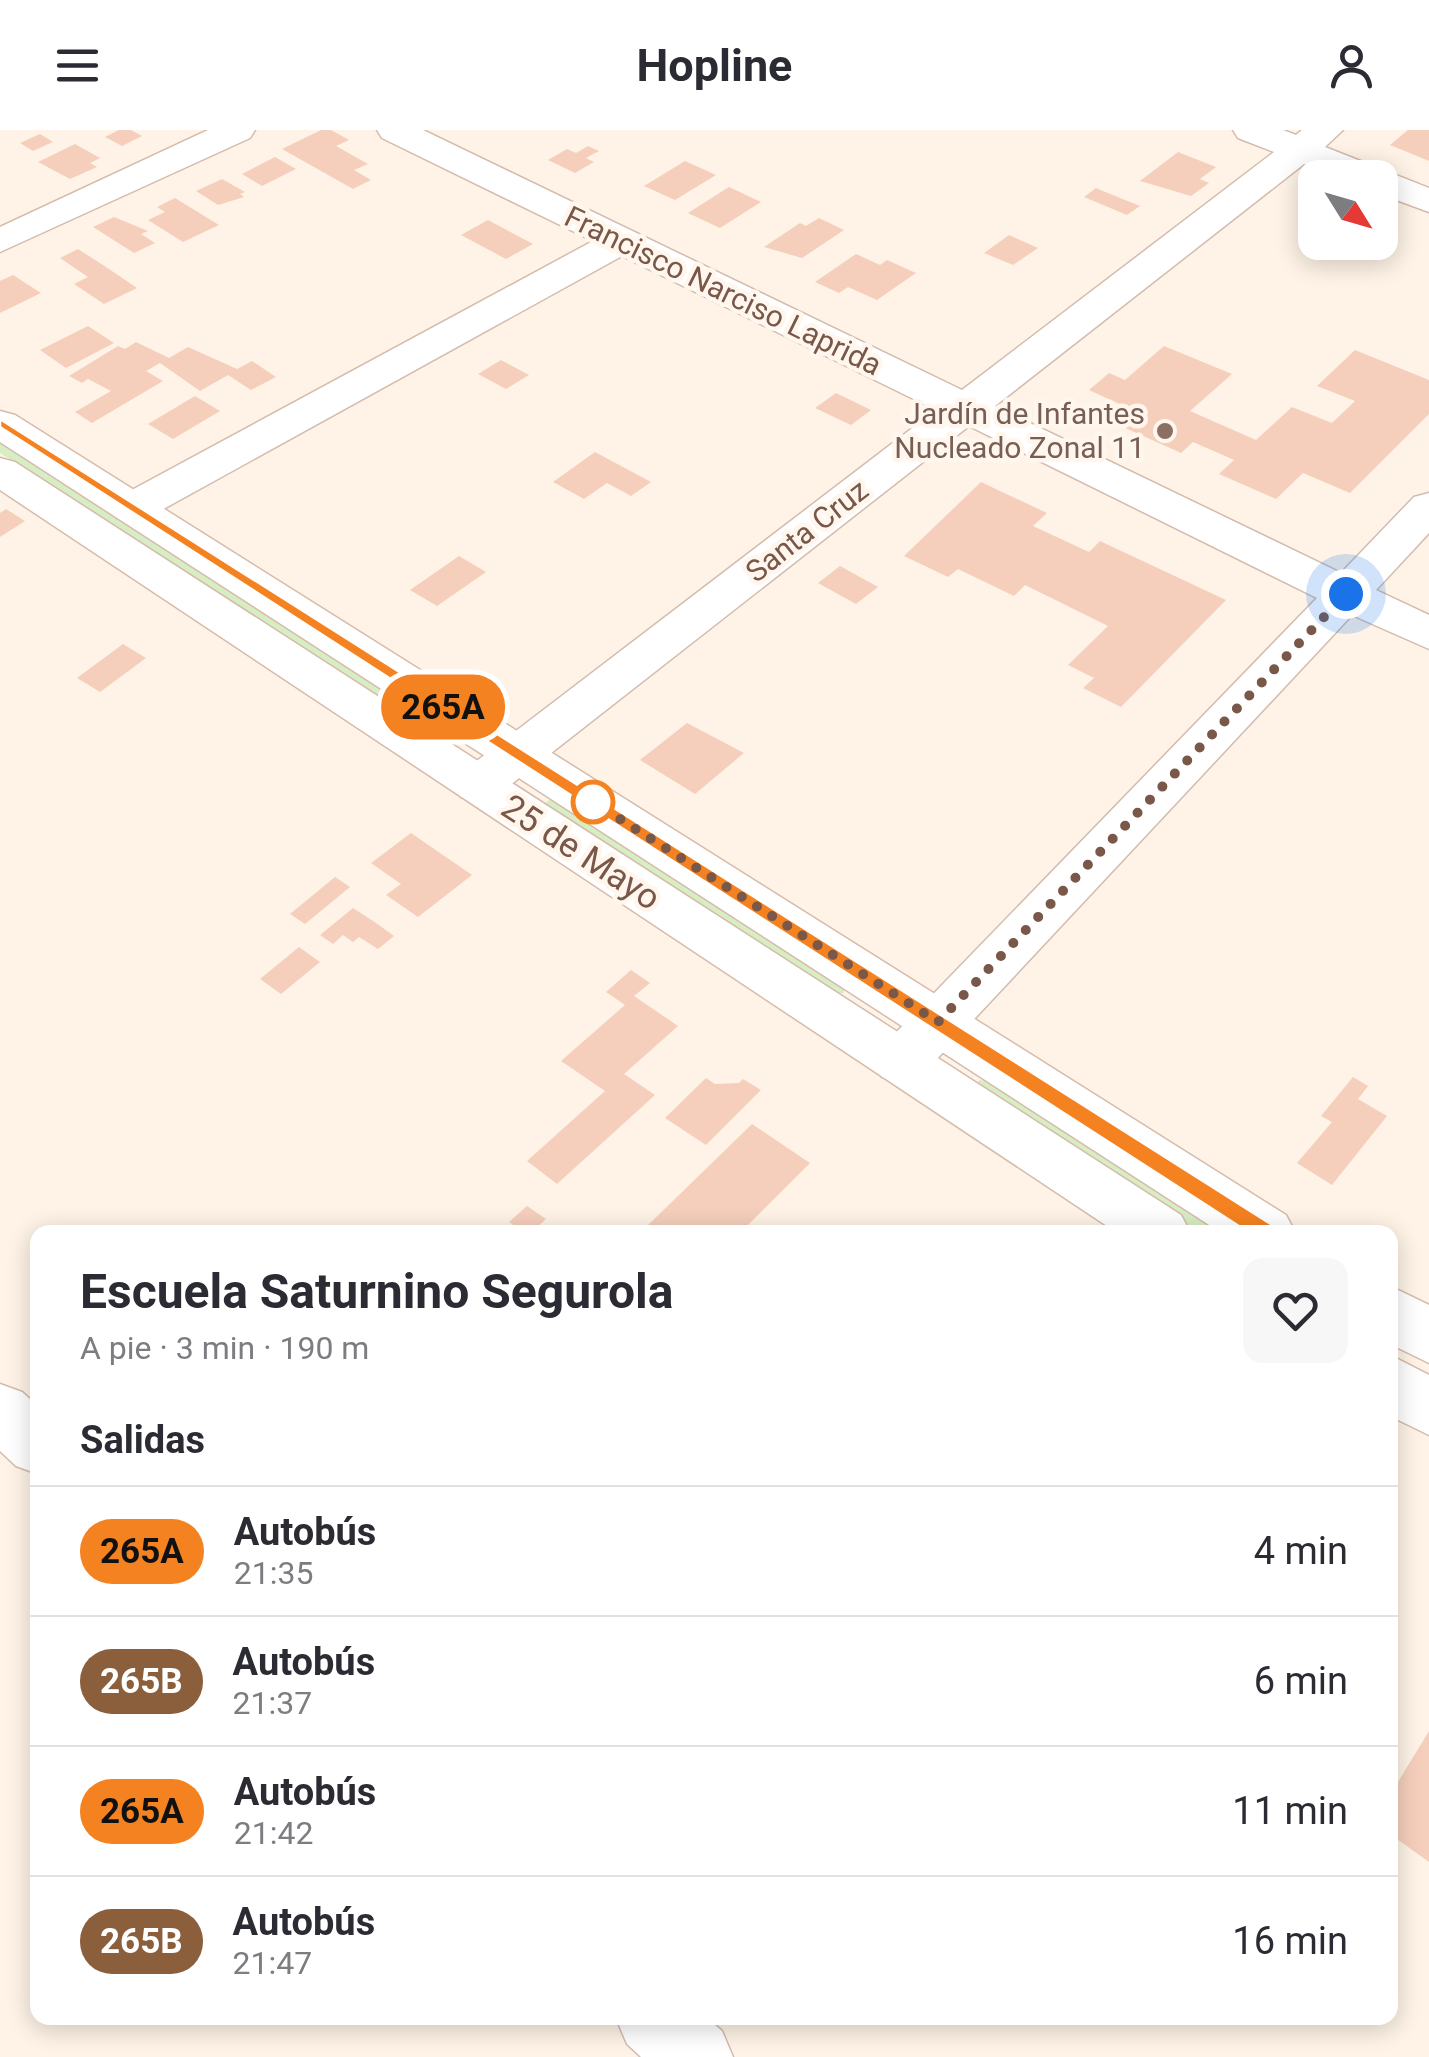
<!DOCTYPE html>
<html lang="es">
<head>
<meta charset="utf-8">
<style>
	:root { --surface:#fff; --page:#f7f7f7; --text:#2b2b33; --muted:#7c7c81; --line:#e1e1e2 }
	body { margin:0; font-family:Roboto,sans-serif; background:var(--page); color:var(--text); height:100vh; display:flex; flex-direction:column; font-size:38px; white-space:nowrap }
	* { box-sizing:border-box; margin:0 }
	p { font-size:32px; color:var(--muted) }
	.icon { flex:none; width:55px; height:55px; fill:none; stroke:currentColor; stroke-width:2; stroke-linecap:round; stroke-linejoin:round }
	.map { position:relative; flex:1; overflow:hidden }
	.side { position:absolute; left:30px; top:1095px; width:1368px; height:800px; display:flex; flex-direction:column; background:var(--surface); border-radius:20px; box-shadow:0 5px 25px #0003 }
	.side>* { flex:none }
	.badge { padding:0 20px; border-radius:32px; font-size:35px; line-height:65px }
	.needle { width:65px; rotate:127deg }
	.tools { position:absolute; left:1298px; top:30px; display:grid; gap:20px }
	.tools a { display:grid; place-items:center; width:100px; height:100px; border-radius:20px; background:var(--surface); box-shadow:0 5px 25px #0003; font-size:50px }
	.you { position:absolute; width:50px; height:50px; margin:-25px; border:8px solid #fff; border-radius:50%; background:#1a73e8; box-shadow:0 0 0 15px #1a73e833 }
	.map>.badge { position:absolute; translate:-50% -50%; box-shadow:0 0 0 5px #fff }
	h2 { padding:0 50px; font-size:38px; line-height:90px }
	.round { display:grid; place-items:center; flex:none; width:105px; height:105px; border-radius:20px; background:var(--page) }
	.headline { display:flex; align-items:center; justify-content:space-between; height:170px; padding:0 50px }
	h1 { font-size:48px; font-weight:700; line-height:75px }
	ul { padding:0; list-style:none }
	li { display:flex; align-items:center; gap:30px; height:130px; padding:0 50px; border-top:2px solid var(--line) }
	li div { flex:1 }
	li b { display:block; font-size:38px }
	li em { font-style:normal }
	li .badge { min-width:110px; font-weight:700; text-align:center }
	header { display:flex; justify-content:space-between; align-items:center; height:130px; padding:0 50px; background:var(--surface); font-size:45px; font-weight:700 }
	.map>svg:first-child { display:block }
	.green { fill:#d7edc3 }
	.building { fill:#f5cfbc }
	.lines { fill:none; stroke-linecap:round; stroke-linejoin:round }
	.street-casing { stroke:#d3bcae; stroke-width:3 }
	.secondary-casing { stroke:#d6bbab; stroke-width:3 }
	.street { fill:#fff; fill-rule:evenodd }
	.secondary { fill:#fff; fill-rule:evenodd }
	.line { fill:#f58220; stroke:#fff; stroke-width:2.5 }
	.walk { stroke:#795749; stroke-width:10; stroke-dasharray:0 18 }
	.education-dot { fill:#8d6e63; stroke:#fff7ee; stroke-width:4 }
	.stop-dot { fill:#fff; stroke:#f58220; stroke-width:5 }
	.labels { text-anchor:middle; stroke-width:9; stroke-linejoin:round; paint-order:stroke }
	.far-street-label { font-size:30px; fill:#795749; stroke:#fff7ee }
	.far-education-label { font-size:30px; fill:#785e54; stroke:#fff7ee; text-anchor:end }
	.street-label { font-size:35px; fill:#795749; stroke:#fff7ee }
</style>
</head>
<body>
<header><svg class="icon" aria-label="menu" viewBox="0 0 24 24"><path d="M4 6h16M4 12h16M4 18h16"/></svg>Hopline<svg class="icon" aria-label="person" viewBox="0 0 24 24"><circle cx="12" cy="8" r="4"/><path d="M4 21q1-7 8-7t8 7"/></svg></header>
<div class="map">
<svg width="1429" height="1927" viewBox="0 0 1429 1927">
	<rect width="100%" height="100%" fill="#fef3e6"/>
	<g class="green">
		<path d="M0,312l437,283v2l-9,3 -428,-277z"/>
		<path d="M551,669l293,187v7l-8,1 -288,-188 -2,-4z"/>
		<path d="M980,950l7,1 236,151h-23l-222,-142 -3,-6z"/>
	</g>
	<g class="building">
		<path d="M119,0h12l11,6 -20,10 -17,-9z"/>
		<path d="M321,0h10l18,10 -13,6 32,18 -14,6 17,10 -18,9 -71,-40z"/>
		<path d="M1408,0h21v31l-39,-16z"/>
		<path d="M40,4l13,8 -20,9 -13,-8z"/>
		<path d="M75,14l25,14 -10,5 7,4 -27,12 -32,-17z"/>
		<path d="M588,16l11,5 -13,7 8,4 -19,11 -27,-13 19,-11 9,4z"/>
		<path d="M1178,22l38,15 -16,12 9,4 -18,13 -51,-15z"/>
		<path d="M275,27l21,12 -34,17 -20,-12z"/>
		<path d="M685,31l31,14 -41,25 -31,-14z"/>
		<path d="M222,49l23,13 -5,2 4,3 -26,8 -22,-14z"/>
		<path d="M729,57l32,15 -41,26 -32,-15z"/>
		<path d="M1096,58l7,3 37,15 -13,9 -43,-18z"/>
		<path d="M175,68l44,27 -36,17 -35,-22 17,-8 -8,-5z"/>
		<path d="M114,87l34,14 -7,3 14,9 -21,10 -41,-26z"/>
		<path d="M819,88l25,12 -42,28 -38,-11 36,-24 6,3z"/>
		<path d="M488,90l45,24 -27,15 -45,-24z"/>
		<path d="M1009,105l29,13 -25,17 -29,-12z"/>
		<path d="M78,119l28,18 31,21 -33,16 -30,-20 14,-7 -28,-19z"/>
		<path d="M856,124l24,11 7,-5 29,13 -39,27 -29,-13 -9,6 -24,-11z"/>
		<path d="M13,145l28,18 -41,20v-32z"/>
		<path d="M88,196l26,17 -48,25 -26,-18z"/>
		<path d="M136,212l33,16 19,-11 49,22 15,-8 24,16 -25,13 -23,-15 -28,16 -40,-28 -14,8 17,10 -71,42 -17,-11 36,-21 -23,-12 -6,4 -13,-7 49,-30 7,3z"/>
		<path d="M1164,216l68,28 -42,37 66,29 36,-33 40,16 23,-22 -38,-15 38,-36 74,30v34l-79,79 -47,-20 -27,26 -57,-25 15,-14 -41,-18 -12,11 -69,-31 16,-14 -39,-18 20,-17 16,7z"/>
		<path d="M501,230l28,15 -23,14 -28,-15z"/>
		<path d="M836,263l35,17 -20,15 -36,-17z"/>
		<path d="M195,266l25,15 -47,28 -25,-15z"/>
		<path d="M595,322l56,30 -20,14 -24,-13 -23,16 -31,-17z"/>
		<path d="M981,352l66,31 -14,13 56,26 11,-11 126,59 -105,107 -38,-19 11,-10 -26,-13 40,-39 -83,-41 -11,11 -56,-27 -10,8 -44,-21z"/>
		<path d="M6,379l19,12 -25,16v-24z"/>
		<path d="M459,426l27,16 -49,34 -27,-16z"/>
		<path d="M840,436l38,21 -22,17 -38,-21z"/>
		<path d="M123,514l23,14 -46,34 -23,-14z"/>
		<path d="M687,593l57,30 -49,41 -55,-34z"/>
		<path d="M411,703l61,42 -54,42 -32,-22 15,-11 -30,-21z"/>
		<path d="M335,747l15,10 -45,37 -15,-10z"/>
		<path d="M353,778l23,15 18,13 -16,13 -19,-12 -6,5 -10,-7 -10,9 -13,-9z"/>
		<path d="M299,817l21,15 -39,32 -21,-15z"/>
		<path d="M631,840l19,13 -16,13 44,30 -54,48 31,21 -98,89 -30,-23 78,-70 -44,-30 64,-56 -19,-13z"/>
		<path d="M1353,947l15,9 -10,13 29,17 -55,69 -35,-22 35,-41 -11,-6z"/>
		<path d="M706,948l9,6 24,-1 4,-4 18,11 -55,55 -41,-27z"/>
		<path d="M752,994l58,39 -69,69h-68l-7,-5 -6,5h-10l-6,-3z"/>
		<path d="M527,1076l19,13 -14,13h-9l-14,-10z"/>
		<path d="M1429,1601v131l-39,-28v-39z"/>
	</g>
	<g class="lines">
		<g class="street-casing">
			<g id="street">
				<path d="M208,0h47l-5,8 -250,114v-25z"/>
				<path d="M377,0h46l539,260 312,-238 -36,-14 -5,-8h50l13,5 6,-5h41l-18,17 104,41v24l-49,-18v-16h-43l-33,-14 -309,242 346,167 73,-76 15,-4v40l-53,57 53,25v34l-77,-34 -432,462 -19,6 -19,-6 -8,-15 8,-15 435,-449 -348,-172 -474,371 -17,5 -17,-5 -7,-12 7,-12 475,-363 -314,-154 -475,262 -15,4 -15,-4 -7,-10 7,-10 476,-257 -211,-103z"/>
				<path d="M0,1254l22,8 16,14v68l-22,-8 -16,-15z"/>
				<path d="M616,1888h91l15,13 11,26h-92l-14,-13z"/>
			</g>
		</g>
		<g class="secondary-casing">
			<g id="secondary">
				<path d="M0,281l15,4 1271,800 9,17h-75l-1220,-790z"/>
				<path d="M0,328l15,4 1166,753 9,17h-74l-1116,-742z"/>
				<path d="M1390,1156l39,19v58l-39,-19z"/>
				<path d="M1390,1225l39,20v60l-39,-19z"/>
			</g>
		</g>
		<use href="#street" class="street"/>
		<use href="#secondary" class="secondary"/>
	</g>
	<path class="line" d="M0,289l1274,807v13h-15l-1259,-812z"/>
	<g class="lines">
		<path class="walk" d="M593,672l-9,-6 354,226 408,-428"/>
	</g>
	<circle class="education-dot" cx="1165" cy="301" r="10"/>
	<circle class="stop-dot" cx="593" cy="672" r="20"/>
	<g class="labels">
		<g class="far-street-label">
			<text transform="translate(723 161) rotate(26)" y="10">Francisco Narciso Laprida</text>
			<text transform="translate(807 401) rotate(-38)" y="10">Santa Cruz</text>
		</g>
		<g class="far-education-label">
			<text x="1145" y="294">Jardín de Infantes<tspan x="1145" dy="34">Nucleado Zonal 11</tspan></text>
		</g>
		<g class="street-label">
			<text transform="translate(581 722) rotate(33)" y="12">25 de Mayo</text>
		</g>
	</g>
</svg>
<div class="tools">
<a><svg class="needle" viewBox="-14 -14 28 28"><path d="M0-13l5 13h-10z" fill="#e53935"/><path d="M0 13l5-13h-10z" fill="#7c7c81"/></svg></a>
</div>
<div class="you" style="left:1346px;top:464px"></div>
<b class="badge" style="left:443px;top:577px;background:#f58220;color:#111">265A</b>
<section class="side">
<div class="headline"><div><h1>Escuela Saturnino Segurola</h1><p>A pie · 3 min · 190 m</p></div><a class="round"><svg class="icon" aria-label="heart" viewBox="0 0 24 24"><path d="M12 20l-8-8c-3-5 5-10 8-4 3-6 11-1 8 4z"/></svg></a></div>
<h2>Salidas</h2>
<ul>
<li><span class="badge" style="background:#f58220;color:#111">265A</span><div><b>Autobús</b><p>21:35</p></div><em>4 min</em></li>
<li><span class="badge" style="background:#8b5e3c;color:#fff">265B</span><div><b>Autobús</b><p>21:37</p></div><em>6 min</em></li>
<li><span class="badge" style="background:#f58220;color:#111">265A</span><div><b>Autobús</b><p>21:42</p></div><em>11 min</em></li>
<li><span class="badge" style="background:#8b5e3c;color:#fff">265B</span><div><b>Autobús</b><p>21:47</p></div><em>16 min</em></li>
</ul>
</section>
</div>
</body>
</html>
